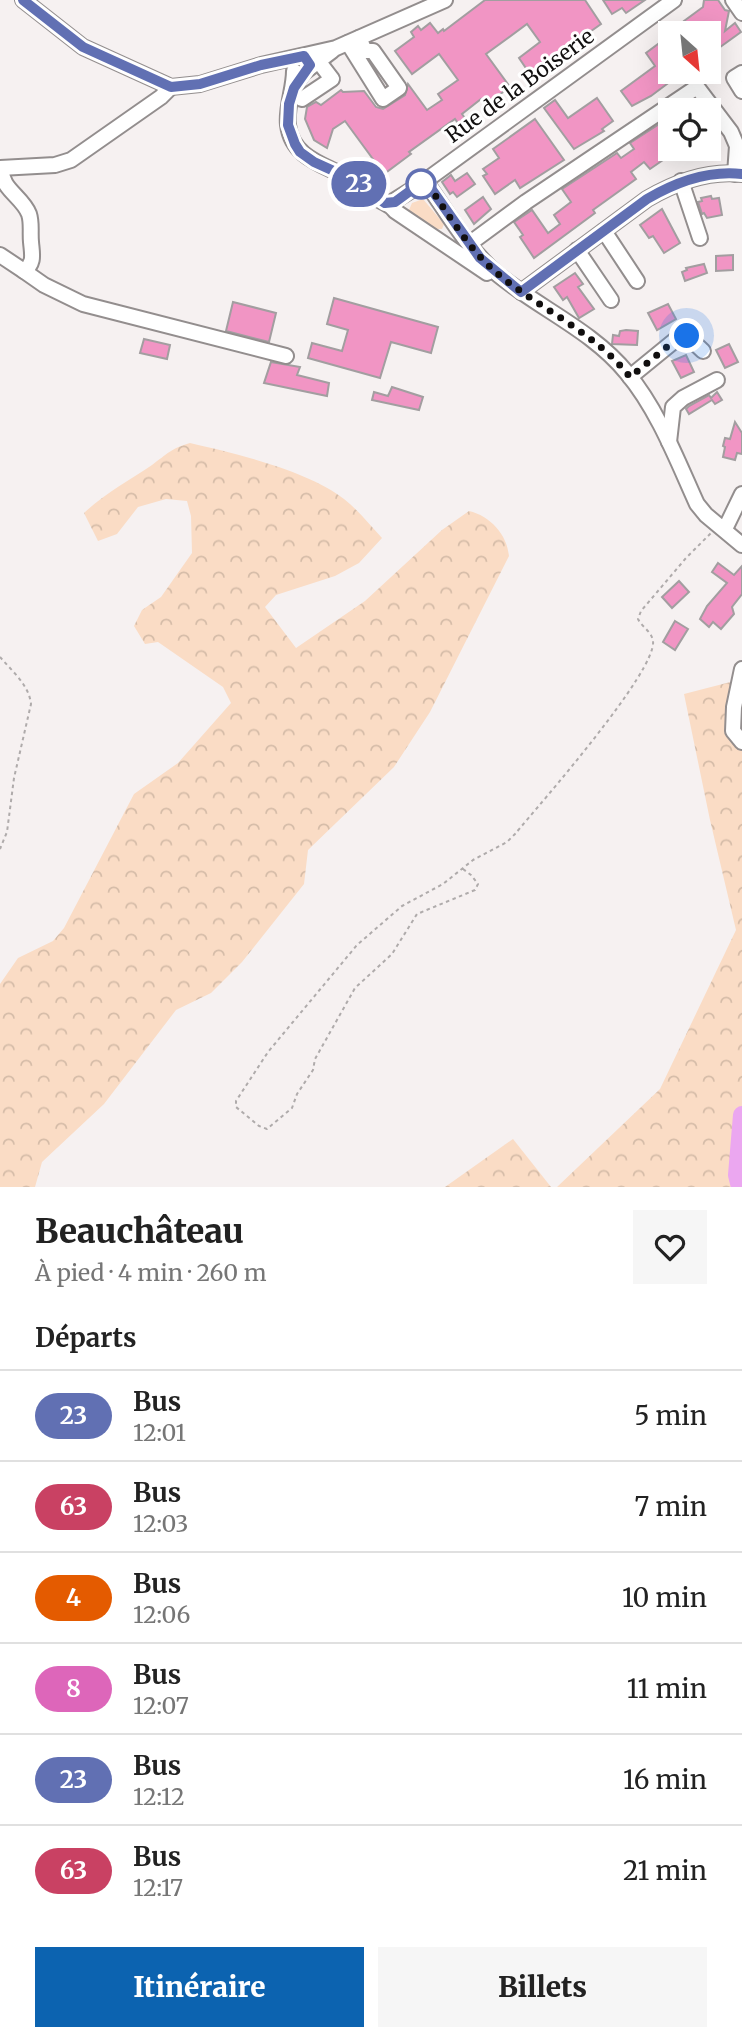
<!DOCTYPE html>
<html lang="fr">
<head>
<meta charset="utf-8">
<style>
	:root { --surface:#fff; --page:#f6f6f6; --text:#222; --muted:#767676; --line:#e0e0e0; --accent:#0c63b0 }
	body { margin:0; font-family:Merriweather,serif; background:var(--page); color:var(--text); height:100vh; display:flex; flex-direction:column; font-size:26px; white-space:nowrap }
	* { box-sizing:border-box; margin:0 }
	p { font-size:23px; color:var(--muted) }
	.icon { flex:none; width:38px; height:38px; fill:none; stroke:currentColor; stroke-width:2; stroke-linecap:round; stroke-linejoin:round }
	.map { position:relative; height:1187px; overflow:hidden }
	.panel { display:flex; flex-direction:column; background:var(--surface); flex:1 }
	.panel>* { flex:none }
	.badge { padding:0 14px; border-radius:23px; font-size:24px; line-height:46px }
	.needle { width:46px; rotate:153deg }
	.tools { position:absolute; left:658px; top:21px; display:grid; gap:14px }
	.tools a { display:grid; place-items:center; width:63px; height:63px; border-radius:0px; background:var(--surface); box-shadow:0 7px 28px #0002; font-size:35px }
	.you { position:absolute; width:35px; height:35px; margin:-18px; border:5px solid #fff; border-radius:50%; background:#1a73e8; box-shadow:0 0 0 10px #1a73e833 }
	.map>.badge { position:absolute; translate:-50% -50%; box-shadow:0 0 0 4px #fff }
	h2 { padding:0 35px; font-size:26px; line-height:63px }
	.round { display:grid; place-items:center; flex:none; width:74px; height:74px; border-radius:0px; background:var(--page) }
	.summary { display:flex; align-items:center; justify-content:space-between; height:119px; padding:0 35px }
	h1 { font-size:33px; font-weight:800; line-height:52px }
	.cta { display:flex; gap:14px; margin-top:auto; padding:14px 35px }
	.cta a { flex:1; height:80px; border-radius:0px; background:var(--accent); color:#fff; font-size:28px; font-weight:800; line-height:80px; text-align:center }
	.cta a+a { background:var(--page); color:var(--text) }
	ul { padding:0; list-style:none }
	li { display:flex; align-items:center; gap:21px; height:91px; padding:0 35px; border-top:2px solid var(--line) }
	li div { flex:1 }
	li b { display:block; font-size:26px }
	li em { font-style:normal }
	li .badge { min-width:77px; font-weight:700; text-align:center }
	.map>svg:first-child { display:block }
	.grass { fill:#fadcc5 }
	.forest { fill:url(#forest-crowns) }
	.lines { fill:none; stroke-linecap:round; stroke-linejoin:round }
	.river { stroke:#eba7f0; stroke-width:18 }
	.building { fill:#f195c4; stroke:#a29ea0; stroke-width:2 }
	.minor-casing { stroke:#938e8e; stroke-width:18 }
	.path { stroke:#afabab; stroke-width:2; stroke-dasharray:3.5 3.5; stroke-linecap:butt }
	.minor { stroke:#fff; stroke-width:14 }
	.line-casing { stroke:#fff; stroke-width:16 }
	.line { stroke:#6170b3; stroke-width:10 }
	.walk { stroke:#110f0f; stroke-width:7; stroke-dasharray:0 12.6 }
	.stop-dot { fill:#fff; stroke:#6170b3; stroke-width:3.5 }
	.labels { text-anchor:middle; stroke-width:6; stroke-linejoin:round; paint-order:stroke }
	.street-label { font-size:21px; fill:#110f0f; stroke:#fff }
</style>
</head>
<body>
<div class="map">
<svg width="742" height="1187" viewBox="0 0 742 1187">
	<defs>
		<pattern id="forest-crowns" width="20" height="18" patternUnits="userSpaceOnUse" patternTransform="scale(1.75)"><rect width="20" height="18" fill="#fadcc5"/><path d="M2 6a3 3 0 1 1 6 0M12 15a3 3 0 1 1 6 0" fill="none" stroke="#d5bca8"/></pattern>
	</defs>
	<rect width="100%" height="100%" fill="#f6f1f1"/>
	<path class="grass" d="M423,199l21,25 -2,5h-6l-27,-19 3,-7z"/>
	<g class="forest">
		<path d="M190,443c44,10 119,28 154,56 14,11 26,26 38,39l-23,25 -24,13 -59,19 -11,12 31,41 69,-47 77,-71 27,-19c21,5 38,23 40,45l-79,156 -36,55 -86,83 -4,34 -62,78 -31,31 -35,17 -72,94 -62,58 -7,25h-35v-203l18,-26 35,-17 11,-13 70,-134 44,-31 53,-60 -8,-16 -65,-45 -13,2 -11,-18 8,-16 19,-13 31,-44 -1,-37 -4,-15 -21,-2 -28,8 -21,27 -19,7 -14,-28c21,-20 45,-32 68,-48 15,-11 20,-17 38,-22z"/>
		<path d="M742,679v508h-185l103,-98 76,-159 -26,-110 -26,-126z"/>
		<path d="M513,1139l38,48h-106z"/>
	</g>
	<g class="lines">
		<path class="river" d="M740,1187l-3,-12 5,-60"/>
	</g>
	<g class="building">
		<path d="M485,0h100l16,24 -28,20 1,2 -32,22 3,4 -11,8 -15,-22 21,-16 -13,-18 -41,30 24,33 -25,18 -4,-6 -19,15 5,7 -7,5 -5,-7 -46,33 2,2 -27,20 -39,-53 -12,8 -6,19 -13,-8 -9,-21 2,-12 9,-5 5,3 20,-15 2,2 21,-1 12,16 7,2 22,-14 3,-11 19,26 15,-10 -4,-6 20,-14 -19,-26 -27,20 -17,-23 19,-14 -3,-5 7,-6 3,4 9,-7 8,10 5,-4 1,2z"/>
		<path d="M603,0h42l-19,13 -4,-5 -10,6z"/>
		<path d="M704,0h14l7,10 4,1 -4,20 10,-8 6,9 -32,23v-22h-36l13,-9 -2,-3 19,-14z"/>
		<path d="M670,35v37h13l-32,24 -19,10 -11,-15 34,-25 -9,-13z"/>
		<path d="M597,98l16,23 -11,8 2,2 -30,18 -30,-41 11,-8 13,18z"/>
		<path d="M670,117v32h9l-29,20 -6,-7 -13,10 5,7 -43,31 2,3 -61,45 -14,-21 3,-2 -9,-13 18,-12 16,23 12,-9 -6,-9 17,-13 -9,-13 55,-36 4,5 13,-9 -4,-6z"/>
		<path d="M535,119l29,41 -44,28 -5,-8 -20,14 -12,-18 4,-2 -4,-5 16,-11 -6,-9z"/>
		<path d="M467,173l8,11 -18,13 -4,-5 -3,2 -8,-12 9,-7 4,6z"/>
		<path d="M711,196l1,3 7,-1 3,17 -15,3 -3,-5 -2,1 -4,-12 4,-1 -1,-3z"/>
		<path d="M483,197l8,12 -17,15 -9,-14z"/>
		<path d="M662,209l18,34 -16,10 -11,-17 -4,2 -9,-13z"/>
		<path d="M733,255v15l-17,1v-15z"/>
		<path d="M704,264l3,9 -22,8 -3,-9 5,-2 -1,-2z"/>
		<path d="M575,273l8,11 -5,3 16,22 -15,9 -12,-21 -4,3 -9,-13z"/>
		<path d="M334,298l104,29 -7,26 -40,-11 -11,36 -72,-20 4,-15 30,8 6,-21 -21,-6z"/>
		<path d="M233,302l43,11 -7,29 -43,-11z"/>
		<path d="M668,304l8,15 -19,11 -9,-17z"/>
		<path d="M626,330l12,1 -1,14 -25,-1 1,-9 6,1 1,-5z"/>
		<path d="M144,339l26,6 -3,14 -27,-6z"/>
		<path d="M729,344l9,18 -13,6 -9,-18z"/>
		<path d="M686,355l8,17 -13,6 -9,-17z"/>
		<path d="M271,362l29,5 -3,8 32,8 -2,13 -63,-13z"/>
		<path d="M392,387l31,10 -4,13 -47,-10 2,-8 14,4z"/>
		<path d="M717,392l5,8 -7,4 -3,-4 -23,14 -3,-5 3,-3 20,-11 2,3z"/>
		<path d="M735,422l7,11v21l-5,-1 -2,7 -12,-3 2,-10 -2,-1 2,-8 5,1z"/>
		<path d="M718,563l16,12 8,-9v28l-10,13 2,7 -13,15 -8,-7 -4,5 -9,-8 7,-13 20,-23 -15,-11z"/>
		<path d="M679,581l10,11 -17,16 -10,-11z"/>
		<path d="M675,621l13,8 -13,21 -12,-8z"/>
	</g>
	<g class="lines">
		<g class="minor-casing">
			<g id="minor">
				<path d="M23,0l60,47 88,40 29,-3 61,-19 75,-17 109,-48"/>
				<path d="M733,0l9,13"/>
				<path d="M348,43l35,56 16,-11 -26,-37h-8l-6,-13"/>
				<path d="M294,71c0,18 -8,36 -6,54 4,32 34,39 58,52 12,6 21,15 32,22 7,5 12,5 17,12l92,62"/>
				<path d="M742,73l-8,5 8,13"/>
				<path d="M294,87l9,-14 29,-22"/>
				<path d="M302,99l30,-20 -13,-17"/>
				<path d="M0,168l55,-3 16,-5 90,-63 10,-10"/>
				<path d="M425,181c22,31 42,67 71,92 42,35 96,57 131,100 31,37 50,87 70,131l9,11 36,30"/>
				<path d="M681,181l19,57"/>
				<path d="M389,204l32,-20 253,-184"/>
				<path d="M604,231l33,50"/>
				<path d="M469,244l57,-42 171,-115 34,45 6,14 -2,28"/>
				<path d="M577,250l34,50"/>
				<path d="M0,255l24,16c11,-8 8,-17 7,-29 -1,-10 1,-19 -2,-28 -7,-18 -29,-25 -27,-46"/>
				<path d="M24,271l20,14 39,19 203,52"/>
				<path d="M521,292l126,-93c29,-17 61,-29 95,-25"/>
				<path d="M630,377l49,-40 8,-1 16,15"/>
				<path d="M669,442l4,-35 10,-9 34,-18"/>
				<path d="M725,529l17,-35"/>
				<path d="M742,669l-8,38 -1,24 9,11"/>
			</g>
		</g>
		<g class="path">
			<path d="M0,657c12,14 29,28 31,47l-17,74 -7,54 -7,17"/>
			<path d="M463,869l8,6 7,9 -3,6 -58,24 -25,40 -37,34 -40,71 -2,11 -16,24 -5,14 -25,21 -8,-3 -23,-19v-6l32,-49 89,-107 45,-39 41,-22 30,-24 34,-18 8,-8c25,-30 142,-163 138,-193 -1,-9 -11,-14 -15,-22l3,-8 45,-53 25,-25"/>
		</g>
		<use href="#minor" class="minor"/>
	</g>
	<g class="lines">
		<g class="line-casing">
			<path id="line" d="M23,0l60,47 88,40 29,-3 61,-19 43,-9 6,9 -16,23 -5,16 -1,21 7,19 5,8 14,10 33,15 38,26 10,-1 30,-22 55,78 41,34 126,-93c29,-17 61,-29 95,-25"/>
		</g>
		<use href="#line" class="line"/>
		<path class="walk" d="M421,184l4,-4c22,32 43,69 73,94 42,35 98,59 132,103l49,-40 8,-1"/>
	</g>
	<circle class="stop-dot" cx="421" cy="184" r="14"/>
	<g class="labels">
		<g class="street-label">
			<text transform="translate(520 86) rotate(-36)" y="7">Rue de la Boiserie</text>
		</g>
	</g>
</svg>
<div class="tools">
<a><svg class="needle" viewBox="-14 -14 28 28"><path d="M0-13l5 13h-10z" fill="#e53935"/><path d="M0 13l5-13h-10z" fill="#767676"/></svg></a>
<a><svg class="icon" aria-label="locate" viewBox="0 0 24 24"><circle cx="12" cy="12" r="6"/><path d="M12 2v4M12 18v4M2 12h4M18 12h4"/></svg></a>
</div>
<div class="you" style="left:687px;top:336px"></div>
<b class="badge" style="left:359px;top:184px;background:#6170b3;color:#fff">23</b>
</div>
<section class="panel">
<div class="summary"><div><h1>Beauchâteau</h1><p>À pied · 4 min · 260 m</p></div><a class="round"><svg class="icon" aria-label="heart" viewBox="0 0 24 24"><path d="M12 20l-8-8c-3-5 5-10 8-4 3-6 11-1 8 4z"/></svg></a></div>
<h2>Départs</h2>
<ul>
<li><span class="badge" style="background:#6170b3;color:#fff">23</span><div><b>Bus</b><p>12:01</p></div><em>5 min</em></li>
<li><span class="badge" style="background:#c94163;color:#fff">63</span><div><b>Bus</b><p>12:03</p></div><em>7 min</em></li>
<li><span class="badge" style="background:#e45b00;color:#fff">4</span><div><b>Bus</b><p>12:06</p></div><em>10 min</em></li>
<li><span class="badge" style="background:#dd66ba;color:#fff">8</span><div><b>Bus</b><p>12:07</p></div><em>11 min</em></li>
<li><span class="badge" style="background:#6170b3;color:#fff">23</span><div><b>Bus</b><p>12:12</p></div><em>16 min</em></li>
<li><span class="badge" style="background:#c94163;color:#fff">63</span><div><b>Bus</b><p>12:17</p></div><em>21 min</em></li>
</ul>
<div class="cta"><a>Itinéraire</a><a>Billets</a></div>
</section>
</body>
</html>
